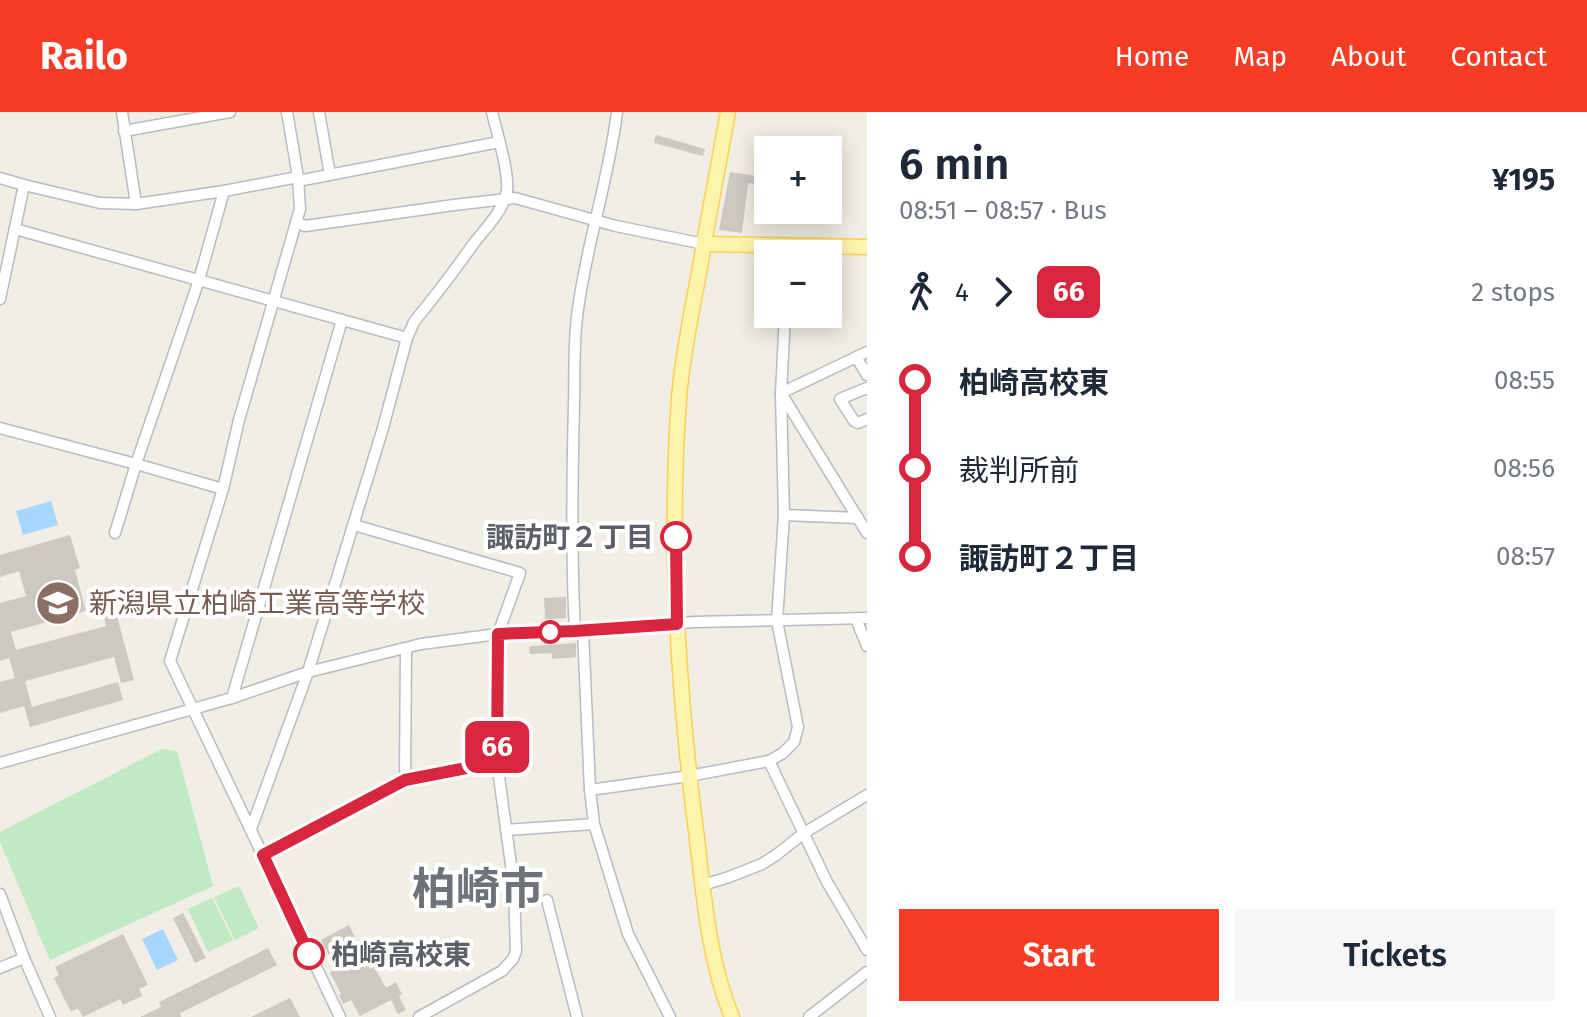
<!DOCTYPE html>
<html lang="en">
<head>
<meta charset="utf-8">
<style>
	:root { --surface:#fff; --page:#f6f6f7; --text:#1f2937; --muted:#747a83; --accent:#f73c25 }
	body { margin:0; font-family:"Fira Sans","Noto Sans JP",sans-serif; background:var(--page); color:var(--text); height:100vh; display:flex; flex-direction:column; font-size:30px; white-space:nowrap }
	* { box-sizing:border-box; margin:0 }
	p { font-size:26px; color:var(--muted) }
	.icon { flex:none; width:44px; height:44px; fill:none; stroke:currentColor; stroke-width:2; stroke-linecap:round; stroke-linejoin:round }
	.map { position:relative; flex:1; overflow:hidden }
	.details { display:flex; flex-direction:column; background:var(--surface); width:720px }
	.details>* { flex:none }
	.badge { padding:0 16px; border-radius:12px; font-size:28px; line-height:52px }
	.controls { position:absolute; left:754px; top:24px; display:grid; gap:16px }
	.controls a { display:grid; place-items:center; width:88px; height:88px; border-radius:0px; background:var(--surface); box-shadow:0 4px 20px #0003; font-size:40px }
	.map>.badge { position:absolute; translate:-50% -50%; box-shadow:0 0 0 4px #fff }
	.legs { display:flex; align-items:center; gap:12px; height:88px; padding:0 32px; font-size:26px }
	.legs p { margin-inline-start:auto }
	.headline { display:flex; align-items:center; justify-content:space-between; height:136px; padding:0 32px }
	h1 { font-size:44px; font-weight:600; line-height:60px }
	.cta { display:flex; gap:16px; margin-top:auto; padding:16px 32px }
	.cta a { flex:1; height:92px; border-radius:0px; background:var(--accent); color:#fff; font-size:32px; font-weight:600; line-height:92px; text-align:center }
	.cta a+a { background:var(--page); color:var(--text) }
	ul { padding:0 32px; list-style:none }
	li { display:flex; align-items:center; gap:28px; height:88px; font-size:30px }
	li i { display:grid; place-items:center; width:12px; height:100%; margin:0 10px; background:currentColor }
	li i::after { content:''; width:20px; height:20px; margin:-10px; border:6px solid; border-radius:50%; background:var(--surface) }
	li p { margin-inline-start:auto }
	li:first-child i { background:linear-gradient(#0000 50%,currentColor 0) }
	li:last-child i { background:linear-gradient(currentColor 50%,#0000 0) }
	header { display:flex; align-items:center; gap:48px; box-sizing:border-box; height:112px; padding:0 40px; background:var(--accent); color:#fff }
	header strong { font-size:38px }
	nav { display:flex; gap:44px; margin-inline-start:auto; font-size:28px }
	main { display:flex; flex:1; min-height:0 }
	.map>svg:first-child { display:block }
	.green { fill:#c0eac1 }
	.water { fill:#a7d6ff }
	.building { fill:#ccc8c2 }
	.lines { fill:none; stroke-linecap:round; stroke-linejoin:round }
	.minor-casing { stroke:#b8bbc0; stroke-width:13 }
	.major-casing { stroke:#fcd153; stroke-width:17 }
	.minor { stroke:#fff; stroke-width:10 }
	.major { stroke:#fff4ac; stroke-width:14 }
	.line-1-casing { stroke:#fff; stroke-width:18 }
	.line-1 { stroke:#d7263d; stroke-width:12 }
	.stop-1-dot { fill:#fff; stroke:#d7263d; stroke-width:4 }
	.labels { text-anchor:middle; stroke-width:8; stroke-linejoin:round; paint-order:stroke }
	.stop-label { font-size:28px; font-weight:bold; fill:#5d6167; stroke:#fff; text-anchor:end }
	.education-label { font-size:28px; fill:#785e54; stroke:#fff; text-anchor:start }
	.town-label { font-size:44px; font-weight:bold; fill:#6e7379; stroke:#fff }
</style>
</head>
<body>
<header>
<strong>Railo</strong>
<nav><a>Home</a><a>Map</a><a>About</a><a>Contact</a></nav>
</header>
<main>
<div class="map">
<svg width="867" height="905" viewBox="0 0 867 905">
	<rect width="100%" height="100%" fill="#f1eee5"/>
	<g class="green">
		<path d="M162,637l15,2 36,135 -163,74 -50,-118v-10z"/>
		<path d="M239,774l20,42 -24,12 -21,-43z"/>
		<path d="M212,786l21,42 -25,12 -20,-43z"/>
	</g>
	<g class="water">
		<path d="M51,389l7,24 -35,10 -7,-24z"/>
		<path d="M163,817l15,31 -21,10 -15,-31z"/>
	</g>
	<g class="building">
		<path d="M656,23l49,14 -2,7 -49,-13z"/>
		<path d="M730,60l26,4 -1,8 -7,-1 -6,50 -23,-3z"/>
		<path d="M70,423l10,33 -5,2 11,41 -75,21 5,18 90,-24 -6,-25 12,-4 22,83 -13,3 -7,-26 -89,24 7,26 86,-25 5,18 -93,27 -6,-21 -24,7v-31l15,-4 -6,-20 -9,3v-58l26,-7 -7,-25 -19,6v-22z"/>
		<path d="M566,485v21l-21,1 -1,-21z"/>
		<path d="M576,531v14l-24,2v-6l-22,1 -1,-7 5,-1z"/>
		<path d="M183,801l23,45 -11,5 -22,-45z"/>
		<path d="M349,813l21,44 4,-2 12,21 10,-6 6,12 -3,2 7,14 -8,4 -7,-14 -31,16 -9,-16 -8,4 -4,-9 2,-1 -11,-22 6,-3 -15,-29z"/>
		<path d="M123,822l25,51 -9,4 3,7 -19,9 -3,-6 -37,18 -5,-9 -7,4 -17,-34 5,-3 -4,-8z"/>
		<path d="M268,836l9,17 -97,48 1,4h-41l21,-10 -2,-5z"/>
		<path d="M290,886l10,19h-49z"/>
	</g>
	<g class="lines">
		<g class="minor-casing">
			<g id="minor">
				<path d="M122,0l14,92"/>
				<path d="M287,0l11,65 2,32 -61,211 -16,69 -53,172 170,356"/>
				<path d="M319,0l11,63"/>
				<path d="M124,19l106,-19"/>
				<path d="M0,66l24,7 76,18 36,1 88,-13 74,-14"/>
				<path d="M298,69l201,-39"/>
				<path d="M296,110l9,4 149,-21 61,-7 101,28 88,18"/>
				<path d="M15,117l392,109"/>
				<path d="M0,187l24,-114"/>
				<path d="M867,240l-86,41 86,140"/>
				<path d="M856,245l11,18"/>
				<path d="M867,276l-27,11 14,22 4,2 9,-4"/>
				<path d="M0,316l136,36 87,25"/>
				<path d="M784,403l74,3"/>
				<path d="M354,413l166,48 -22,61 -1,128 17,125 2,64 -3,8 -11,12 -83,46"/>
				<path d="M115,421l21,-69 63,-184 25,-89"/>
				<path d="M856,507l11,27"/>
				<path d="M575,519c-4,-75 -3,-150 -1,-225 1,-33 -1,-65 4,-97 9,-67 31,-131 39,-197"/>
				<path d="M232,586l110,-378"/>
				<path d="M769,649l58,121 40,68"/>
				<path d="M0,651l232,-65 76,-26 113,-28 77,-10 77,-3 119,-9 173,-4"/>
				<path d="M405,668l1,-132"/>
				<path d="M590,678l99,-14 80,-15 14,-8 11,-11 4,-15 -21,-106 7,-106 -3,-122 4,-79"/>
				<path d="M594,712l34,110 42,83"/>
				<path d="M251,717l57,-157 75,-244 24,-90 7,-16c21,-26 41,-52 60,-79 11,-14 30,-33 33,-52 2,-20 -10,-58 -15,-79"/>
				<path d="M506,718l88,-6 -4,-34 -7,-160"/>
				<path d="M263,743l142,-75 92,-18"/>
				<path d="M703,773l26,-8 33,-13 14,-9 28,-22 63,-38"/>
				<path d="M0,782l24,64 26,59"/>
				<path d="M547,788l30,117"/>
				<path d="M0,856l24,-10"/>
				<path d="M809,905l58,-45"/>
			</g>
		</g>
		<g class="major-casing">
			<g id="major">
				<path d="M728,0c-8,44 -16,87 -24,131 -8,52 -21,103 -25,155 -10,139 -2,279 15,417 9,67 12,139 38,202"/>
				<path d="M704,132l163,3"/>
			</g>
		</g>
		<use href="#minor" class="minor"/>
		<use href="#major" class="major"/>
	</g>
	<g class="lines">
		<g class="line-1-casing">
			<path id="line-1" d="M309,842l-46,-99 142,-75 92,-18 1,-128 77,-3 102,-7 -1,-87"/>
		</g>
		<use href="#line-1" class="line-1"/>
	</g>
	<defs>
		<g id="school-disc" transform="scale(2.3)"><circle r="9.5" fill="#8d6e63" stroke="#fff"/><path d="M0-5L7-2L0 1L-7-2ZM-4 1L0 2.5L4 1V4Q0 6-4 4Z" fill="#fff"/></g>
	</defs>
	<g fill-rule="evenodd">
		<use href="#school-disc" x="58" y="491"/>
	</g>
	<g class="stop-1-dot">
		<circle cx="676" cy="425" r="14"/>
		<circle cx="550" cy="520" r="10"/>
		<circle cx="309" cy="842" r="14"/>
	</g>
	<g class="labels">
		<g class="stop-label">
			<text x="654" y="435">諏訪町２丁目</text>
			<text x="331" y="852" text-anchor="start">柏崎高校東</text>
		</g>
		<g class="education-label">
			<text x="89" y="501">新潟県立柏崎工業高等学校</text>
		</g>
		<g class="town-label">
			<text x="478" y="792">柏崎市</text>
		</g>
	</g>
</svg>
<div class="controls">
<a>+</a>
<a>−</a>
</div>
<b class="badge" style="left:497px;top:635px;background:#d7263d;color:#fff">66</b>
</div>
<section class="details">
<div class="headline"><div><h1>6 min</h1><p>08:51 – 08:57 · Bus</p></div><b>¥195</b></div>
<div class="legs"><svg class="icon" aria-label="walk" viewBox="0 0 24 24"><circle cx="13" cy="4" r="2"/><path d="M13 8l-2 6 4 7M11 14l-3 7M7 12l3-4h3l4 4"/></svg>4<svg class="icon" aria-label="forward" viewBox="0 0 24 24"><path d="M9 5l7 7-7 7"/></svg><b class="badge" style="background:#d7263d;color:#fff">66</b><p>2 stops</p></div>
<ul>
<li><i style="color:#d7263d"></i><b>柏崎高校東</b><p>08:55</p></li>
<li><i style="color:#d7263d"></i><span>裁判所前</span><p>08:56</p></li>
<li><i style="color:#d7263d"></i><b>諏訪町２丁目</b><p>08:57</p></li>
</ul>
<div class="cta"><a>Start</a><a>Tickets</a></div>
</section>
</main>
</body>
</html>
